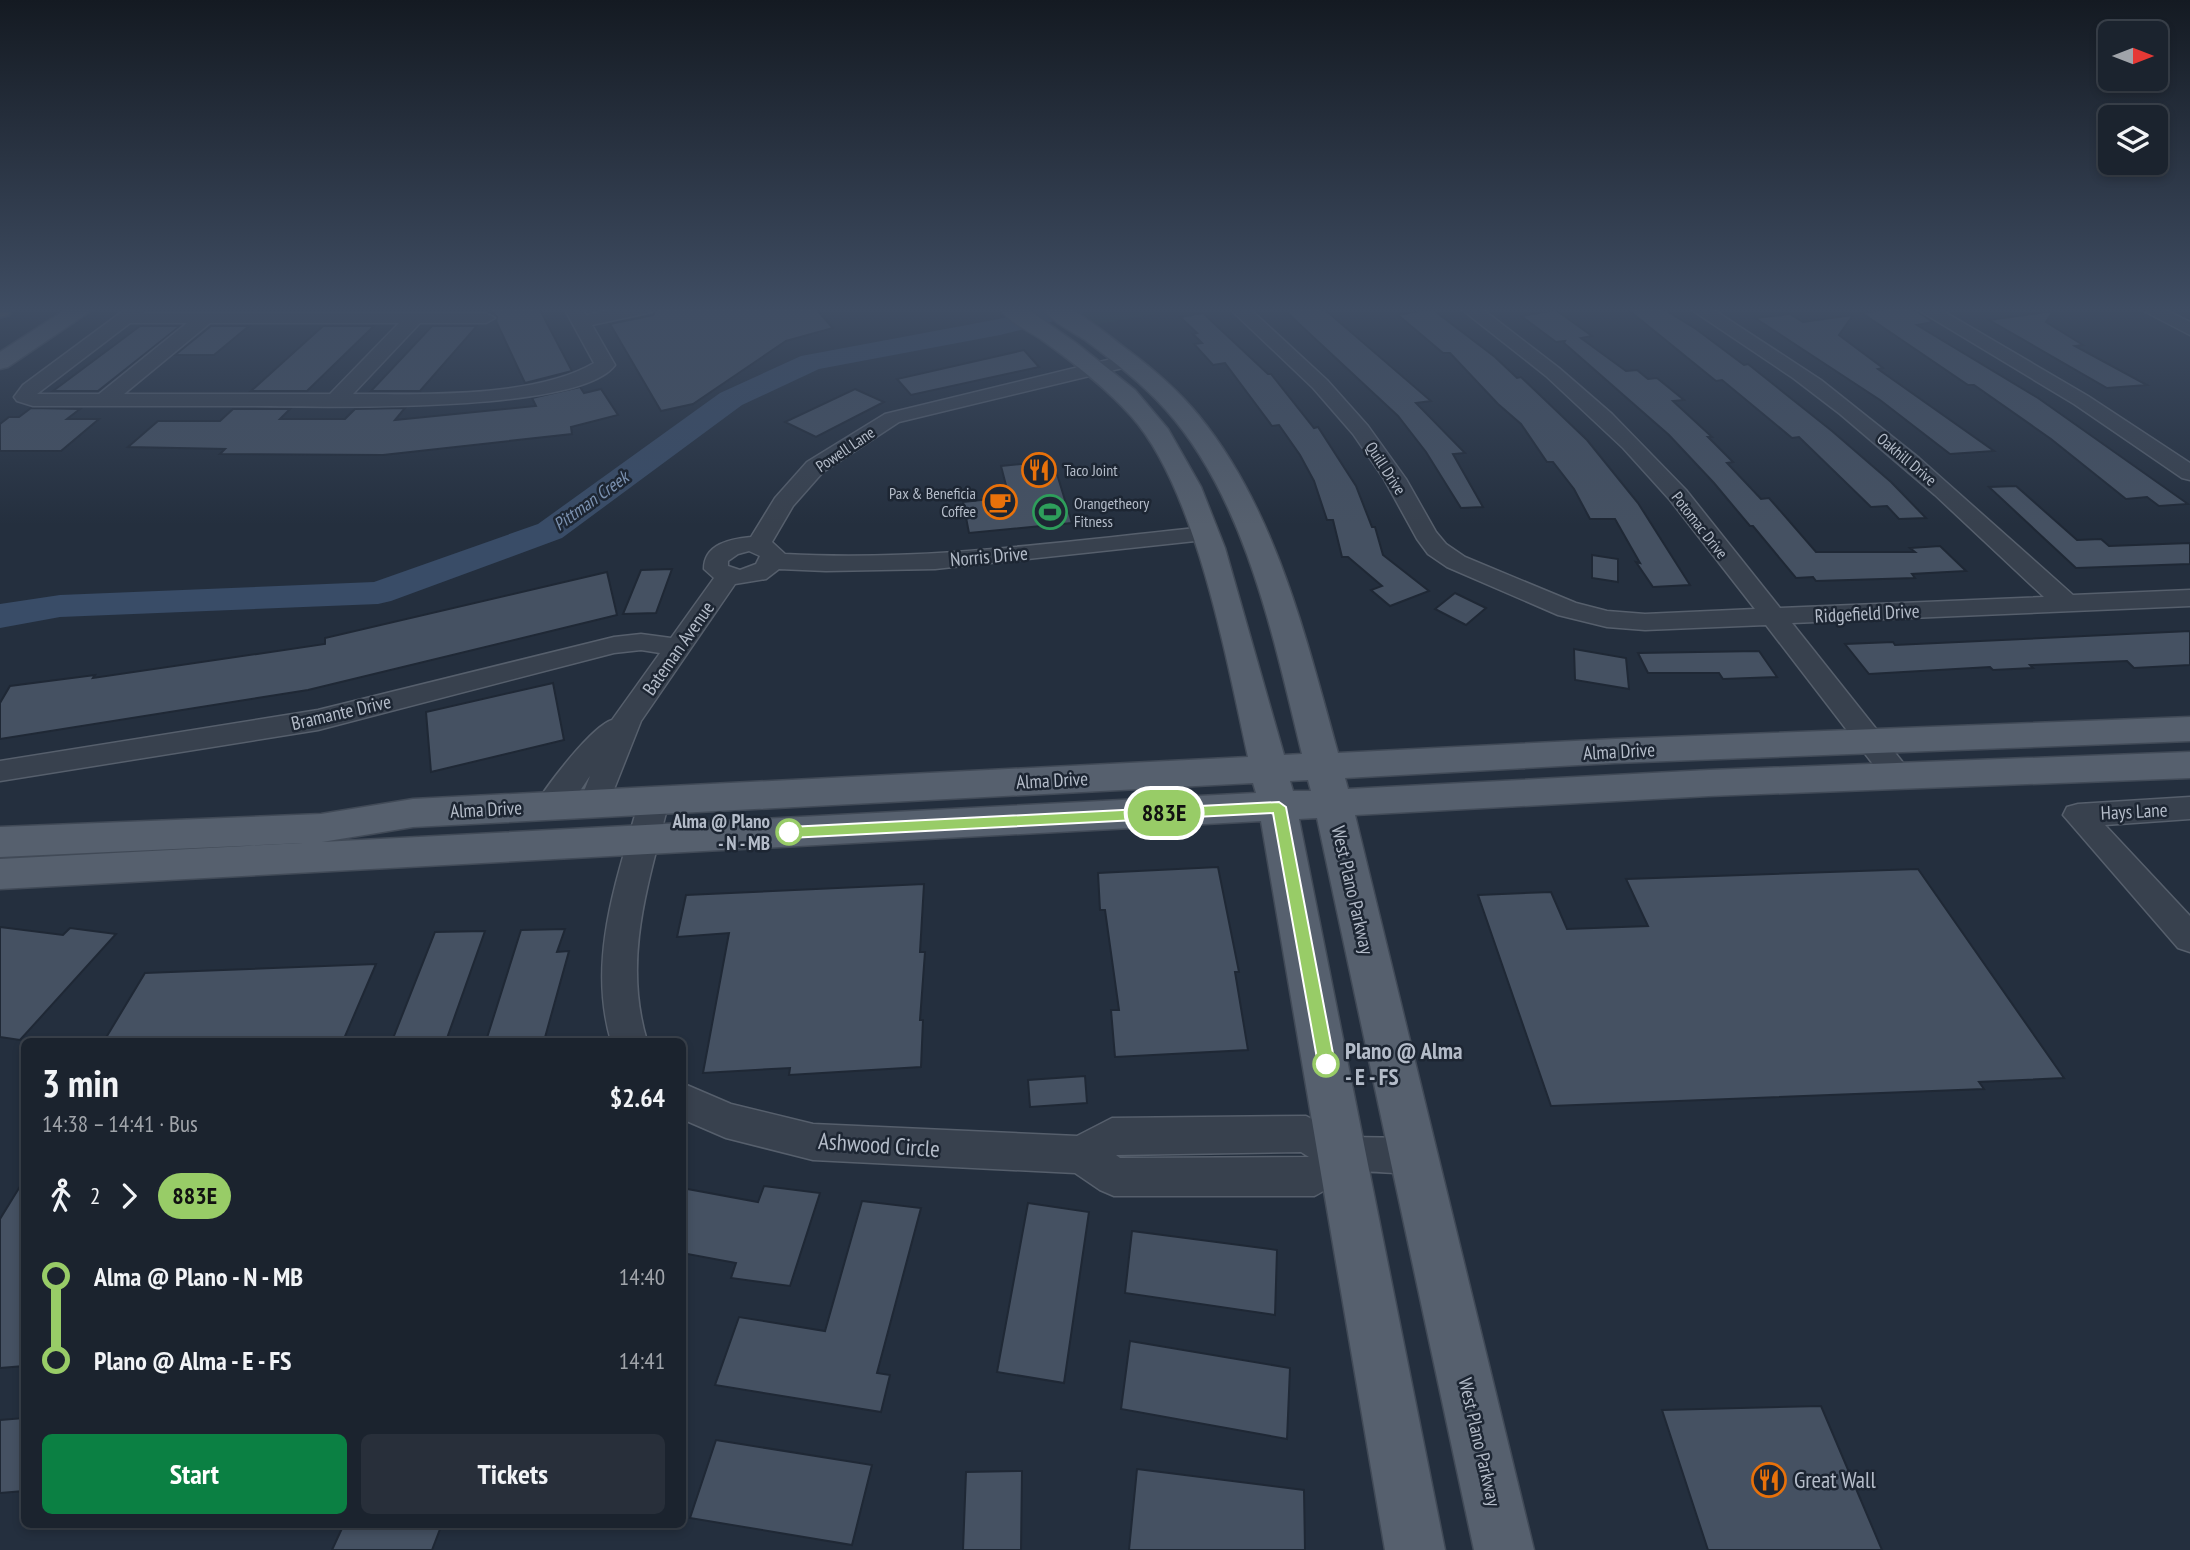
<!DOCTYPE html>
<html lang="en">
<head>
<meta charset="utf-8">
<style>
	:root { --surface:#1b232e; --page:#282f3a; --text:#f1f3f6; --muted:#a0a4aa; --line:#39404a; --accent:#0b8043 }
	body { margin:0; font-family:"PT Sans Narrow",sans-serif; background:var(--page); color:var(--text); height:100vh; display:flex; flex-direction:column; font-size:26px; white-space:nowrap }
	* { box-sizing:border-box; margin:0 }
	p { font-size:23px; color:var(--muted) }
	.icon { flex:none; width:38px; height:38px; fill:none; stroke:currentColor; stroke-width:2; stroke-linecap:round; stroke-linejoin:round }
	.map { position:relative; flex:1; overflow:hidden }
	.details { position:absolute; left:21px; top:1038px; width:665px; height:490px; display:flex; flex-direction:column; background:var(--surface); border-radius:10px; box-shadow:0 4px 10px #0003,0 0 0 2px var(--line) }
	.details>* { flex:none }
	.badge { padding:0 14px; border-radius:23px; font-size:24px; line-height:46px }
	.needle { width:46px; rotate:90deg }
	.tools { position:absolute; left:2098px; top:21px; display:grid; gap:14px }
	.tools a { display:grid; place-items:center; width:70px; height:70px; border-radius:10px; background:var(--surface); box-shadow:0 4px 10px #0003,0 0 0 2px var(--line); font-size:35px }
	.map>.badge { position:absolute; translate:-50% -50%; box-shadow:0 0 0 4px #fff }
	.legs { display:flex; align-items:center; gap:10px; height:77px; padding:0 21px; font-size:23px }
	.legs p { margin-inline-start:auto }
	.head { display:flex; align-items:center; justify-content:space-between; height:119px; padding:0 21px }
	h1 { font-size:38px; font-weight:700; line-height:52px }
	.action { display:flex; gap:14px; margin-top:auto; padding:14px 21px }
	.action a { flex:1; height:80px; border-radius:10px; background:var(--accent); color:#fff; font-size:28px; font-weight:700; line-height:80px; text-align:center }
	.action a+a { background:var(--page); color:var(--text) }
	ul { padding:0 21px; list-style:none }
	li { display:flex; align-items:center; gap:24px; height:84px; font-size:26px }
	li i { display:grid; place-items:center; width:10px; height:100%; margin:0 9px; background:currentColor }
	li i::after { content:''; width:18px; height:18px; margin:-9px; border:5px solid; border-radius:50%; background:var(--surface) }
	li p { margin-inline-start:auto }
	li:first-child i { background:linear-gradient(#0000 50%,currentColor 0) }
	li:last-child i { background:linear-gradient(currentColor 50%,#0000 0) }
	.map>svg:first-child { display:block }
	.green { fill:#263c3f }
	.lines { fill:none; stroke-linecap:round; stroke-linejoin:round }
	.river { fill:#394c67; fill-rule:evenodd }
	.building { fill:#455162; stroke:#1f2835; stroke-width:2 }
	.minor-casing { stroke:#565f6c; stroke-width:3 }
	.major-casing { stroke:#414a57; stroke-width:3 }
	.highway-casing { stroke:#434c59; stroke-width:4 }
	.minor { fill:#38414e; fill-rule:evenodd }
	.major { fill:#56606e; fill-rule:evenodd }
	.highway { fill:#746855; fill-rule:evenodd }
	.line-1 { fill:#98cc67; stroke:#fff; stroke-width:2 }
	.stop-1-dot { fill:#fff; stroke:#98cc67; stroke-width:3.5 }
	.labels { text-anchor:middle; stroke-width:5; stroke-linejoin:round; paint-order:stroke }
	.far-street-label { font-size:16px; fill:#b4bcc9; stroke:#1d2633 }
	.far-poi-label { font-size:16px; fill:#b4bcc9; stroke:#1d2633; text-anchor:start }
	.far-water-label { font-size:18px; font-style:italic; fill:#7c92b1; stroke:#1d2633 }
	.street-label { font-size:19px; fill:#b4bcc9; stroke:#1d2633 }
	.stop-label { font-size:19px; font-weight:bold; fill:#b4bcc9; stroke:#1d2633; text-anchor:end }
	.near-stop-label { font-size:23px; font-weight:bold; fill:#b4bcc9; stroke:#1d2633; text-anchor:start }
	.near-street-label { font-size:23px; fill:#b4bcc9; stroke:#1d2633 }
	.near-poi-label { font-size:23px; fill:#b4bcc9; stroke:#1d2633; text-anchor:start }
</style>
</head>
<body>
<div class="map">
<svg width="2190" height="1550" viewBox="0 0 2190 1550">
	<rect width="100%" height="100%" fill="#242f3e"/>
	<path class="green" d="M1070,308h115l-90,17z"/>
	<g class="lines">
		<path class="river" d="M1040,308h46l-4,6 -82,21 -181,34 -77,36 -180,133 -171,63 -13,3 -318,13 -60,11v-24l60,-9 314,-13 164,-58 182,-131 81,-37 198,-37z"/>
	</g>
	<g class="building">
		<path d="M448,308h91l33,63 -47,12 -29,-62 1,-4 -7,-8 -44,1z"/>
		<path d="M657,308h158l18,20 -47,13 -93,63 -32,7 -51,-87 43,-9z"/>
		<path d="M1282,308h38l10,6 101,87 -15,2 49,50 -12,1 30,53 -22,1 -35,-56 -28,-36z"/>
		<path d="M1626,308h36l34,21 48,36 4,-1 84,67 59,51 35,36 -27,1 -12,-13 -16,1 -72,-70 -7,1 -70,-58 -6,1z"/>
		<path d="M1894,308h18l21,14 -16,3 121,73 150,106 -29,2 -12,-9 -21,2 -75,-60 -77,-54h-6l-106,-72z"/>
		<path d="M1432,309l63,48 22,21 4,-1 66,63 51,63 52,82 -37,2 -17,-25 4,1 -25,-44h-25l-16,-30 -21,-27h-6l-26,-38 -23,-20 -48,-51h-7l-45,-38z"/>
		<path d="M1556,310l36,26 -11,2 45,33 11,-1 11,9 9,-1 27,22 -11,1 39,36h-4l25,25 -6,1 34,36 8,-1 47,54h99l-5,-4 30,-2 26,25 -54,3 3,4 -99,3 -3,-4 -17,1 -43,-52h-3l-36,-43 -45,-48 -105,-92 1,-2 -9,1 -35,-26z"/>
		<path d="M2053,311l-7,11 37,23 -8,1 72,39 -40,3 -118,-68z"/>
		<path d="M1203,313l65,61h3l43,54 4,-1 38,59 16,41h3l8,28 46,36 -39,15 -19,-16 11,-4 -34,-29h-6l-9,-37h-6l-13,-39 -14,-26 -21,-30 -7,1 -47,-63 -12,2 -19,-21 8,-1 -9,-9 4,-1 -17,-16z"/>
		<path d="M1790,314l13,8 50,-7 -14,20 44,33 -5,1 116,82 -44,3 -70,-54 -125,-82z"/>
		<path d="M140,326h40l-82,65h-45z"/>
		<path d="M211,326h38l-35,29h-39z"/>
		<path d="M323,326h51l-67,65h-56z"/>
		<path d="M432,326h45l-57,65h-49z"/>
		<path d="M1024,350l15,17 -128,28 -14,-16z"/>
		<path d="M580,387l4,6 17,-4 17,26 -47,12 1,7 -189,21 -163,-1 5,-5 -97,-2 30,-26h62l13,-12h57l-10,10h65l10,-10 50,-1 -10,12 141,-14 -4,-8z"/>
		<path d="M855,389l29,13 -68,35 -31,-15z"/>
		<path d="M31,408l49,1 -13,10h32l-38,32h-61v-27l9,-7h10z"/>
		<path d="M1053,461l19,62 -103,10 -6,-31 46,-5 -8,-31z"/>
		<path d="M2016,486l61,54 24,-1 8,7 81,-3v21l-114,4 -87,-81z"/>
		<path d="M1592,555l26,4v23l-26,-4z"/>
		<path d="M672,569l-16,44 -33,1 18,-44z"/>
		<path d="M607,572l10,43 -309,75 -308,49v-36l10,-17 85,-11 -2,3 232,-34v-6z"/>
		<path d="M1455,593l31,15 -20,17 -31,-16z"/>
		<path d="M2190,631v34l-56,3 -7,-7 -97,4 3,3 -40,2 -3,-3 -121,7 -24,-30 48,-2 2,3z"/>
		<path d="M1574,649l52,9 3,31 -54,-9z"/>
		<path d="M1759,651l18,26 -54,2 -4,-6h-71l-10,-20z"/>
		<path d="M553,683l11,57 -133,32 -5,-60z"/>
		<path d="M1218,867l21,105h-4l13,78 -133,7 -4,-47h8l-14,-100h-5l-2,-37z"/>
		<path d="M1918,869l146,209 -85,4 5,7 -433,17 -73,-211 73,-3 16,37 81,-3 -22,-47z"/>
		<path d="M924,884l-4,68h5l-5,68h3l-2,47 -132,8 1,-7 -87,5 26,-140 -52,4 9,-42z"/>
		<path d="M0,927l63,8 7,-7 46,6 -96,106 -20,-3z"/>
		<path d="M565,929l-8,23 12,-1 -25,90h-58l35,-111z"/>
		<path d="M485,931l-39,110h-54l43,-109z"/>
		<path d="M376,964l-33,77h-239l41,-68z"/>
		<path d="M1085,1076l2,27 -57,4 -2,-27z"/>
		<path d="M24,1180v186l-24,2v-149z"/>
		<path d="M764,1186l56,7 -30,93 -59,-8 5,-15 -54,-10v-65l76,14z"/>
		<path d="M862,1201l59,7 -44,165 13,2 -9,37 -166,-27 24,-68 86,14z"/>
		<path d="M1028,1203l61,9 -25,171 -67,-11z"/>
		<path d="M1132,1231l145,19 -2,65 -150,-22z"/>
		<path d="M1130,1341l160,27 -3,71 -166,-30z"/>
		<path d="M1821,1406l61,144h-174l-46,-140z"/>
		<path d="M24,1418v73l-24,2v-73z"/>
		<path d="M716,1440l156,25 -20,80 -162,-27z"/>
		<path d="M1137,1469l167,21 1,60h-176z"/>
		<path d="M1022,1471l-1,79h-58l3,-78z"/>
		<path d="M344,1524h98l-10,26h-100z"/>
	</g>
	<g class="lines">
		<g class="minor-casing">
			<g id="minor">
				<path d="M127,308h21l-4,5h342l9,5 -9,5h-66l-67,71c68,0 182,4 241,-31l-30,-55h18l4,7 33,-7h36l-3,4 -60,13 23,40c-37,51 -308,41 -375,41 -69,0 -138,0 -207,0l-16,-5 -3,-4 9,-12zM130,323h57l-88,71h-62zM210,323h189l-69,71h-206z"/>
				<path d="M1229,308h20l78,72 41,46 38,53 30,53 10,12 19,13 111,46 31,8 38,3 110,-5 -85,-109 -47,-52 -77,-72 -86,-68h21l78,60 53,46 74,76 94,118 264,-11 -109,-102 -95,-81 -47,-36 -104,-70h22l110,72 98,78 154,137 117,-5v16l-398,17 120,151 -4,7 -11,4 -11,-4 -120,-156 -121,5 -38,-3 -49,-12 -111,-48 -19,-13 -11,-15 -33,-60 -31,-45 -40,-46z"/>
				<path d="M1915,308h23l150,88 102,67v17l-8,-2 -108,-74z"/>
				<path d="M2138,308h24l28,14v13z"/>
				<path d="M1128,355l7,2 3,4 -3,4 -236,57 -76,50 -30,34 -21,36 13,12c141,8 281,-13 421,-27l8,2 4,5 -4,5 -279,30 -109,2 -47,-2 -13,10 -31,5 -94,137 -36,91 -11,3 -11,-3 -4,-8 11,-28c-13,18 -25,46 -51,38l-4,-8c11,-20 57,-80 77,-86l48,-67 -19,-3 -27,3 -296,77 -318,51v-20l318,-51 296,-73 27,-3 30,4 43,-60 -10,-9c0,-25 26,-30 47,-32l24,-39 32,-36 78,-48zM749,551l11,5 -4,8 -16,6 -12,-4v-5l10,-7z"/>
				<path d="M654,790l11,3 4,8c-20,81 -47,157 -22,240h-36c-24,-82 6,-161 28,-240l4,-8z"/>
				<path d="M2190,797v22l-85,6 85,91v36l-12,-4 -115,-133 4,-8 11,-3z"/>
				<path d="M682,1083l49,21 82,20 264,12 35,-18 194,-2 41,21 68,1 14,5 6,13 -6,13c-26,10 -51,-1 -77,4 -8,2 -26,18 -38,23h-200l-14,-6 -25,-17 -262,-13 -87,-22 -44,-19zM1301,1152l8,5 -189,1 -4,-3z"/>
			</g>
		</g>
		<g class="major-casing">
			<g id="major">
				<path d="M68,308h27l-87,59 -8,2v-17z"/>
				<path d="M999,308h27l50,35 59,47 33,39 33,58 24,61 59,207 18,-1c-28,-113 -56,-255 -136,-344 -24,-27 -53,-49 -81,-70 -14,-9 -33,-18 -43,-32 8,0 19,-2 27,1 13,4 44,30 56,39 27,20 53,42 74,68 77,94 107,222 139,337l277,-14 575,-22v24l-575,22 -270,15 3,11 361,-19 481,-18v26l-481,18 -354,19 179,735h-60l-157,-732 -18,1 146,731h-60l-124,-729 -1261,68v-30l303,-16 -303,14v-30l321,-13 92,-15 835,-42c-21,-95 -52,-269 -117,-341 -26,-29 -57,-53 -89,-76 -13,-9 -34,-18 -43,-32zM1308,780l3,11h-18l-3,-10zM1253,783l3,10 -934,49 91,-15z"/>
			</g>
		</g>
		<g class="highway-casing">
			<path id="highway" d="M0,308h13l-5,7 -8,2z"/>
		</g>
		<use href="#minor" class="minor"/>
		<use href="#major" class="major"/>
		<use href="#highway" class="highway"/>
	</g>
	<linearGradient id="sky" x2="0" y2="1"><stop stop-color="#141a22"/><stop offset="0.59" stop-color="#3f4d63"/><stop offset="1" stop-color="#3f4d63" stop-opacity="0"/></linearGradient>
	<rect width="2190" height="525" fill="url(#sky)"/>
	<path class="line-1" d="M1279,802l7,5 49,257 -3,5 -6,2 -6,-2 -2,-5 -45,-251 -484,25 -7,-6 7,-5z"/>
	<defs>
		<g id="restaurant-ring" transform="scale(1.75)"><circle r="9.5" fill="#1d2633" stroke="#e8710a" stroke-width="1.5"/><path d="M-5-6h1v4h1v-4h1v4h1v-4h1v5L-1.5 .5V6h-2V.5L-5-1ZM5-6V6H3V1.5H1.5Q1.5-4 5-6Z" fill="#e8710a"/></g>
		<g id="cafe-ring" transform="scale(1.75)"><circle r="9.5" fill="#1d2633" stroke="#e8710a" stroke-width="1.5"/><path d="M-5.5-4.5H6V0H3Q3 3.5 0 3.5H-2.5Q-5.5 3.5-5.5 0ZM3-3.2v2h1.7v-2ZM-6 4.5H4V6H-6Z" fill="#e8710a"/></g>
		<g id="stadium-ring" transform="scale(1.75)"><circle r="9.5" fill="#1d2633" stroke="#2e9e5b" stroke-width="1.5"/><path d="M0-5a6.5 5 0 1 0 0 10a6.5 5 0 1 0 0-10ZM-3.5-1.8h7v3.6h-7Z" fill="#2e9e5b"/></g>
	</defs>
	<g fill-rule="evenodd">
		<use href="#restaurant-ring" x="1039" y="470"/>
		<use href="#cafe-ring" x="1000" y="502"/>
		<use href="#stadium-ring" x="1050" y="512"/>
		<use href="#restaurant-ring" x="1769" y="1480"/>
	</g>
	<g class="stop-1-dot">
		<circle cx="789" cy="832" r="12"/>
		<circle cx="1326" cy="1064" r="12"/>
	</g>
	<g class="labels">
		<g class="far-street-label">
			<text transform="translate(845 449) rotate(-34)" y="6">Powell Lane</text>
			<text transform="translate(1907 459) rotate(40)" y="6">Oakhill Drive</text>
			<text transform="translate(1386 468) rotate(57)" y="6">Quill Drive</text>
			<text transform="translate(1700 525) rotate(52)" y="6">Potomac Drive</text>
		</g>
		<g class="far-poi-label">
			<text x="1064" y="476">Taco Joint</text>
			<text x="976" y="499" text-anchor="end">Pax &amp; Beneficia<tspan x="976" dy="18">Coffee</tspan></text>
			<text x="1074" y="509">Orangetheory<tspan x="1074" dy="18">Fitness</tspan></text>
		</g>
		<g class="far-water-label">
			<text transform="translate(591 501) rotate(-36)" y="6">Pittman Creek</text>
		</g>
		<g class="street-label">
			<text transform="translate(989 556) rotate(-5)" y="7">Norris Drive</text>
			<text transform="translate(1867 613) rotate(-3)" y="7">Ridgefield Drive</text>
			<text transform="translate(678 648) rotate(-55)" y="7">Bateman Avenue</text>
			<text transform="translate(341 712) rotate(-13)" y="7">Bramante Drive</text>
			<text transform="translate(1619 751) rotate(-3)" y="7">Alma Drive</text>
			<text transform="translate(1052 780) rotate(-3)" y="7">Alma Drive</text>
			<text transform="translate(486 809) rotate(-3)" y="7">Alma Drive</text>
			<text transform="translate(2134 811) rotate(-3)" y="7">Hays Lane</text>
			<text transform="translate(1353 890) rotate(77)" y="7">West Plano Parkway</text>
			<text transform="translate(1480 1442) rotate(77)" y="7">West Plano Parkway</text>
		</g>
		<g class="stop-label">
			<text x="770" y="828">Alma @ Plano<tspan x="770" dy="22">- N - MB</tspan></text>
		</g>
		<g class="near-stop-label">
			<text x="1345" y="1059">Plano @ Alma<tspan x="1345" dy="26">- E - FS</tspan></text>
		</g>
		<g class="near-street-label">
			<text transform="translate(879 1145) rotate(4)" y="8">Ashwood Circle</text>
		</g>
		<g class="near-poi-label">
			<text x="1794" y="1488">Great Wall</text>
		</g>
	</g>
</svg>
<div class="tools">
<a><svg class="needle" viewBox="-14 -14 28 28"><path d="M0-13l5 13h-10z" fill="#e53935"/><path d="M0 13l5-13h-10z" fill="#a0a4aa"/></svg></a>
<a><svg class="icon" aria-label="layers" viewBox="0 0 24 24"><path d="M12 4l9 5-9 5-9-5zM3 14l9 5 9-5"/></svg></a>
</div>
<b class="badge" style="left:1164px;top:813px;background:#98cc67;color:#111">883E</b>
<section class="details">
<div class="head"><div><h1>3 min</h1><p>14:38 – 14:41 · Bus</p></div><b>$2.64</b></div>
<div class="legs"><svg class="icon" aria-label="walk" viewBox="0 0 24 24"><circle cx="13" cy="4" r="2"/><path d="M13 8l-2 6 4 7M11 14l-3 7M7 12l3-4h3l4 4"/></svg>2<svg class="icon" aria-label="forward" viewBox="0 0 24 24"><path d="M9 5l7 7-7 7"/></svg><b class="badge" style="background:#98cc67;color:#111">883E</b></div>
<ul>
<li><i style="color:#98cc67"></i><b>Alma @ Plano - N - MB</b><p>14:40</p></li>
<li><i style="color:#98cc67"></i><b>Plano @ Alma - E - FS</b><p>14:41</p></li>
</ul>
<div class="action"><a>Start</a><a>Tickets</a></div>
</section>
</div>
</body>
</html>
